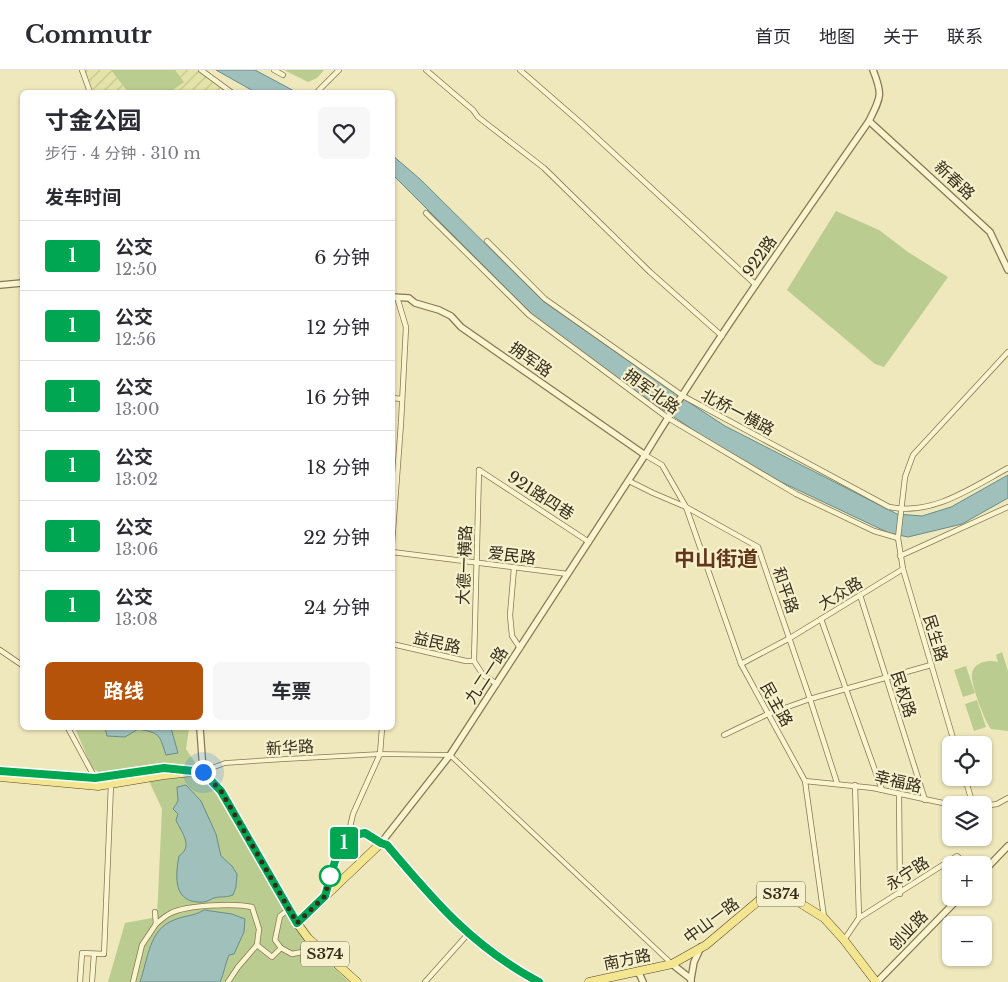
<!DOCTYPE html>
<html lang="zh">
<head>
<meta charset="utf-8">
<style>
	:root { --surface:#fff; --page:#f7f7f7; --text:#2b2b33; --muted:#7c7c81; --line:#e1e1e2; --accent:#b45309 }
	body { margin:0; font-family:"Libre Baskerville","Noto Sans SC",serif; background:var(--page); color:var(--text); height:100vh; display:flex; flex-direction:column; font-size:19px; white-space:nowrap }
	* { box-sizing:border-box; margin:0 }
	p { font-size:16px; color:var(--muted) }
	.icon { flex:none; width:28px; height:28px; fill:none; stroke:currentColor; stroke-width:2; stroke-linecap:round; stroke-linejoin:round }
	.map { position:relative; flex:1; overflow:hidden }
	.side { position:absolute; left:20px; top:20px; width:375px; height:640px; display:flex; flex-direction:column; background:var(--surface); border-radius:8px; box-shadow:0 1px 4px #0004 }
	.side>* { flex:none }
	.badge { padding:0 10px; border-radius:4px; font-size:18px; line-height:32px }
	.controls { position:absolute; left:942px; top:666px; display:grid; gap:10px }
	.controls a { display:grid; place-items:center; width:50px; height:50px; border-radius:8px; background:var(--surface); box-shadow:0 1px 4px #0004; font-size:25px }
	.you { position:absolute; width:25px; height:25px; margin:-12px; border:4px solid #fff; border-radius:50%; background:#1a73e8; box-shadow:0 0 0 8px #1a73e833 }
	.map>.badge { position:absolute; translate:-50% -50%; box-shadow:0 0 0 2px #fff }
	h2 { padding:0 25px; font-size:19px; line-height:45px }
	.round { display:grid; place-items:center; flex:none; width:52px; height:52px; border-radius:8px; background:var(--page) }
	.overview { display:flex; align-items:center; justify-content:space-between; height:85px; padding:0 25px }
	h1 { font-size:24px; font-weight:700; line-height:38px }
	.button { display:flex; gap:10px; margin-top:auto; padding:10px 25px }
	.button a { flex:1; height:58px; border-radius:8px; background:var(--accent); color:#fff; font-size:20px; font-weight:700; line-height:58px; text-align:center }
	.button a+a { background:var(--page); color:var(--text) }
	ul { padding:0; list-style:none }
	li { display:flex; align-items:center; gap:15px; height:70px; padding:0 25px; border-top:1px solid var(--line) }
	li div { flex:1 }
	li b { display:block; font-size:19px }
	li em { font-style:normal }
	li .badge { min-width:55px; font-weight:700; text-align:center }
	header { display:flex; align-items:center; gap:30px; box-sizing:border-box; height:70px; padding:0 25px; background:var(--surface); border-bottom:1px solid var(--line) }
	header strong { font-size:24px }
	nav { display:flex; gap:28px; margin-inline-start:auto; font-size:18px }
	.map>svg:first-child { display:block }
	.farmland { fill:url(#farmland-furrows) }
	.green { fill:#bbcc90 }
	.water { fill:#a0c0bc; stroke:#688d8a }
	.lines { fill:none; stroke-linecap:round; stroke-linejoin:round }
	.pedestrian-casing { stroke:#867855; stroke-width:5.5 }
	.minor-casing { stroke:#867855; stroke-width:6 }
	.tertiary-casing { stroke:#867855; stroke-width:8 }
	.primary-casing { stroke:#54452a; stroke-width:9 }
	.pedestrian { stroke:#faf4cf; stroke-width:4 }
	.minor { stroke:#faf4cf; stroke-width:4.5 }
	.tertiary { stroke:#faf4cf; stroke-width:5.5 }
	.primary { stroke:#f4e691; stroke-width:8 }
	.line-casing { stroke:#fff; stroke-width:11 }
	.line { stroke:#00a651; stroke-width:8 }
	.walk { stroke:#352c1b; stroke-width:5; stroke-dasharray:0 9 }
	.stop-dot { fill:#fff; stroke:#00a651; stroke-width:2.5 }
	.labels { text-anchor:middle; stroke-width:4.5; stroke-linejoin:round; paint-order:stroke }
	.shield { fill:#f6f1cc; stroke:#6f6750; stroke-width:1 }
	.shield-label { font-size:15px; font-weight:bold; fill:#352c1b }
	.street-label { font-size:16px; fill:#352c1b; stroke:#f6f1cc }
	.district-label { font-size:21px; font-weight:bold; fill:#633519; stroke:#f6f1cc }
</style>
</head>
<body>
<header>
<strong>Commutr</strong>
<nav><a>首页</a><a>地图</a><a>关于</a><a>联系</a></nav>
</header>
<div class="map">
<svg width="1008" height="912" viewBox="0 0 1008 912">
	<defs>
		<pattern id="farmland-furrows" width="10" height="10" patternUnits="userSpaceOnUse" patternTransform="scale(1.25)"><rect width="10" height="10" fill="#e4e4a9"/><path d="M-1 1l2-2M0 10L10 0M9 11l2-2" fill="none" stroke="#c4c491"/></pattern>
	</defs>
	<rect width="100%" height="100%" fill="#efe8bc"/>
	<path class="farmland" d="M85,0h112l28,22h-131z"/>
	<g class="green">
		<path d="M111,0h64l9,12 -14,10h-42z"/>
		<path d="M284,0h40l-7,8 -9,4z"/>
		<path d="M836,141l43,19 29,22 40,25 -64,90 -9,-3 -88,-74z"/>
		<path d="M1002,582l6,19v60l-17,-2c-6,-7 -21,-46 -19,-56 2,-11 17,-14 26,-11l-2,-7z"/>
		<path d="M966,596l9,27 -12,4 -9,-27z"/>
		<path d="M977,630l9,27 -12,4 -9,-27z"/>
		<path d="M75,658h114l-3,21 27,40 92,152 44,41h-241l17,-59 32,-6 5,-108 -19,-41 -39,7 -12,-7z"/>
	</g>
	<g class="water">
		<path d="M216,0h39l41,22h-41z"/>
		<path d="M392,85l28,24 123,122 127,89 55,36 172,88 25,2 29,-9 57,-32v23l-46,26 -54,13 -19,-4 -110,-52 -71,-41 -80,-54 -94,-70 -141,-141z"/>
		<path d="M105,658h66l7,25 -12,2c-7,-21 -6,-22 -28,-26l-13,8 -18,-1z"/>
		<path d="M186,715l15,16 15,33 5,22 11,10 5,8 -1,13 -3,8c-8,3 -11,1 -19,3 -3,1 -7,4 -11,4 -30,2 -28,-25 -24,-46 15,-10 2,-24 -3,-36l2,-6 -5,-5 5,-8 -1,-14z"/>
		<path d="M204,840l28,4 13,5 -1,13 -10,22 -5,1c-4,9 -5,19 -9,27h-80c8,-23 9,-53 34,-62 11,-5 18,-3 30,-10z"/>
	</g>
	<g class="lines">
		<g class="pedestrian-casing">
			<path id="pedestrian" d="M204,701l21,-8 61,-4 94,-5 70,1 222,209"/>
		</g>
		<g class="minor-casing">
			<g id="minor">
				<path d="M82,0l8,22"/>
				<path d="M201,0l30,22"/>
				<path d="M274,0l9,5"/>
				<path d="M426,0l47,40 5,7 66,51 106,104 72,64"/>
				<path d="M520,0l62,54 174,161"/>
				<path d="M317,22l22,-22"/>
				<path d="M426,143l103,102 139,103 128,76 78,37 24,7"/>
				<path d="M487,171l58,58 138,97 206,111c44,9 82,-19 119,-39"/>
				<path d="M392,328l10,1"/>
				<path d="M645,385l17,10 24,42 72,40 52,152 27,84"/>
				<path d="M479,400l110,72"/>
				<path d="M629,411l24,12 33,14 55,157 64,117 19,136"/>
				<path d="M392,474l9,-121 5,-96 -9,-30"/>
				<path d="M392,482l176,22"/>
				<path d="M900,486l108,-49"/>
				<path d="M514,498l-4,47 2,21 8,12"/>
				<path d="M860,525l65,205"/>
				<path d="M821,549l61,171"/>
				<path d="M392,574l74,17h8l9,14 14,9"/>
				<path d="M0,580l22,15"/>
				<path d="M474,591l5,-191"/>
				<path d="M741,594l49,-26 113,-69"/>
				<path d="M68,658l27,50"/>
				<path d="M724,665l44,-21 42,-15 121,-34"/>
				<path d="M955,675l-52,-176 -5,-31 7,-61 8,-22 95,-103"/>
				<path d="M965,708l8,27"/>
				<path d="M805,711l68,7 79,17"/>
				<path d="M899,724l1,100"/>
				<path d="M984,736l13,-2 11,-6"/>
				<path d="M348,766l5,-22 27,-60 2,-26"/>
				<path d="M326,823l11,-40 11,-17 17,-3 16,10"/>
				<path d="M859,848l98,-62 10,9"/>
				<path d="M156,854c5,-4 10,-9 15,-11 16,-8 64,-10 81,-6l7,22 -2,16"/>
				<path d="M844,870l15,-22 -4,-133"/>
				<path d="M281,878l11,6 15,-3 6,-8"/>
				<path d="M80,912l2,-29 22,1 7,-170"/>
				<path d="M92,912l2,-28"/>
				<path d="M133,912l9,-37 14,-21 -1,-12"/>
				<path d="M228,912l10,-15 19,-22 15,12 9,-9 -6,-8 5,-24 9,-7"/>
				<path d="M425,912l43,-48"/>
			</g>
		</g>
		<g class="tertiary-casing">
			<g id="tertiary">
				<path d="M869,51l121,111 18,38"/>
				<path d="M0,215l22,-2"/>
				<path d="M392,227l17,1 6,5 24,7 12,6 10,11 184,128"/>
				<path d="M200,658l3,43"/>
				<path d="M381,773l69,-88 195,-300c70,-115 148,-224 224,-334 12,-24 14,-26 4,-51"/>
				<path d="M984,801l24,-25"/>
				<path d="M672,894l19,15v3"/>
				<path d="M638,901l5,11"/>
				<path d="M691,909l3,-17 7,-15"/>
				<path d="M877,912l82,-84"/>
			</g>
		</g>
		<g class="primary-casing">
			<g id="primary">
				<path d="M0,701l95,7 69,-10 19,2"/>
				<path d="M203,701l18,20 76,132 11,15 49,44"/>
				<path d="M0,707l98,9 66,-11 39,-4"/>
				<path d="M297,853l84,-80 6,2c46,56 87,101 152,137"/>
				<path d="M589,912l83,-18 34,-19 63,-53 18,3 37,23 20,22 32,42"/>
			</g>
		</g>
		<use href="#pedestrian" class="pedestrian"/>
		<use href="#minor" class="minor"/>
		<use href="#tertiary" class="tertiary"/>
		<use href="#primary" class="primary"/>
	</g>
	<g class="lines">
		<g class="line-casing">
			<path id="line" d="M0,701l95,7 69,-10 39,4 18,19 76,132 28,-27 12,-42 11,-18 17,-3 16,10 6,2c47,56 86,102 152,137"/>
		</g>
		<use href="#line" class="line"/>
		<path class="walk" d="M203,702l18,19 76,132 28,-27 5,-20"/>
	</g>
	<circle class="stop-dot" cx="330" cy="806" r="10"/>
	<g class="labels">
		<g class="shield">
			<rect x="757" y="811.5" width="48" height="25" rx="4"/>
			<rect x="301" y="871.5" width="48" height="25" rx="4"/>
		</g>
		<g class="shield-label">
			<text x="781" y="829">S374</text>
			<text x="325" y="889">S374</text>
		</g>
		<g class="street-label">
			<text transform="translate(955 110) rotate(43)" y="6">新春路</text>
			<text transform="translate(759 186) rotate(-55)" y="6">922路</text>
			<text transform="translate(531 289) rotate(35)" y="6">拥军路</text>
			<text transform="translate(652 321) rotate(36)" y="6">拥军北路</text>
			<text transform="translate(738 342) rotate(28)" y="6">北桥一横路</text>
			<text transform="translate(541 425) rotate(33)" y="6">921路四巷</text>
			<text transform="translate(512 485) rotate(7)" y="6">爱民路</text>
			<text transform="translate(464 495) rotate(-88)" y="6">大德一横路</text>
			<text transform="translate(786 520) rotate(71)" y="6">和平路</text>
			<text transform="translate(840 523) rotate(-31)" y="6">大众路</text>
			<text transform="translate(936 568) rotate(73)" y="6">民生路</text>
			<text transform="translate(437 572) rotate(13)" y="6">益民路</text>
			<text transform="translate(486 605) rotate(-57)" y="6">九二一路</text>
			<text transform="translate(904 624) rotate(72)" y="6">民权路</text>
			<text transform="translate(777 634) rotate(61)" y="6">民主路</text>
			<text transform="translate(290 677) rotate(-3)" y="6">新华路</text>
			<text transform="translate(898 711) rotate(13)" y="6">幸福路</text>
			<text transform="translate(907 803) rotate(-33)" y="6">永宁路</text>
			<text transform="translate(711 850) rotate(-37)" y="6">中山一路</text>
			<text transform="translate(908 860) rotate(-46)" y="6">创业路</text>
			<text transform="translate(627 889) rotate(-12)" y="6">南方路</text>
		</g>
		<g class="district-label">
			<text x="716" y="496">中山街道</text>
		</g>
	</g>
</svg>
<div class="controls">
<a><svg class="icon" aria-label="locate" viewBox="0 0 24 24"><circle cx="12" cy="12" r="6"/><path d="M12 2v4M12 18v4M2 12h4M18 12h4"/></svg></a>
<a><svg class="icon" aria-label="layers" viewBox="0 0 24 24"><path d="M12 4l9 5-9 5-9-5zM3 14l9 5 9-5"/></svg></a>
<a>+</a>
<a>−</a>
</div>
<div class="you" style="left:203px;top:702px"></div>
<b class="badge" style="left:344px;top:773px;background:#00a651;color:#fff">1</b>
<section class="side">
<div class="overview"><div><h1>寸金公园</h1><p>步行 · 4 分钟 · 310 m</p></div><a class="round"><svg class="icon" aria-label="heart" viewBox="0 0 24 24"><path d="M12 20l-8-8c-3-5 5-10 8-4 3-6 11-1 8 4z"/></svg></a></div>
<h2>发车时间</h2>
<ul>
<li><span class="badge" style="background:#00a651;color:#fff">1</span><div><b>公交</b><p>12:50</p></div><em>6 分钟</em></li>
<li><span class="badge" style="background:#00a651;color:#fff">1</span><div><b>公交</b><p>12:56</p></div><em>12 分钟</em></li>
<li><span class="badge" style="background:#00a651;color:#fff">1</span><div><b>公交</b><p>13:00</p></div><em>16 分钟</em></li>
<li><span class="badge" style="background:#00a651;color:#fff">1</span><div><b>公交</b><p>13:02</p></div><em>18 分钟</em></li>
<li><span class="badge" style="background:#00a651;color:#fff">1</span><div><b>公交</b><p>13:06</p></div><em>22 分钟</em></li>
<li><span class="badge" style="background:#00a651;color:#fff">1</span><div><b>公交</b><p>13:08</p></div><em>24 分钟</em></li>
</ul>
<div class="button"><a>路线</a><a>车票</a></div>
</section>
</div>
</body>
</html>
